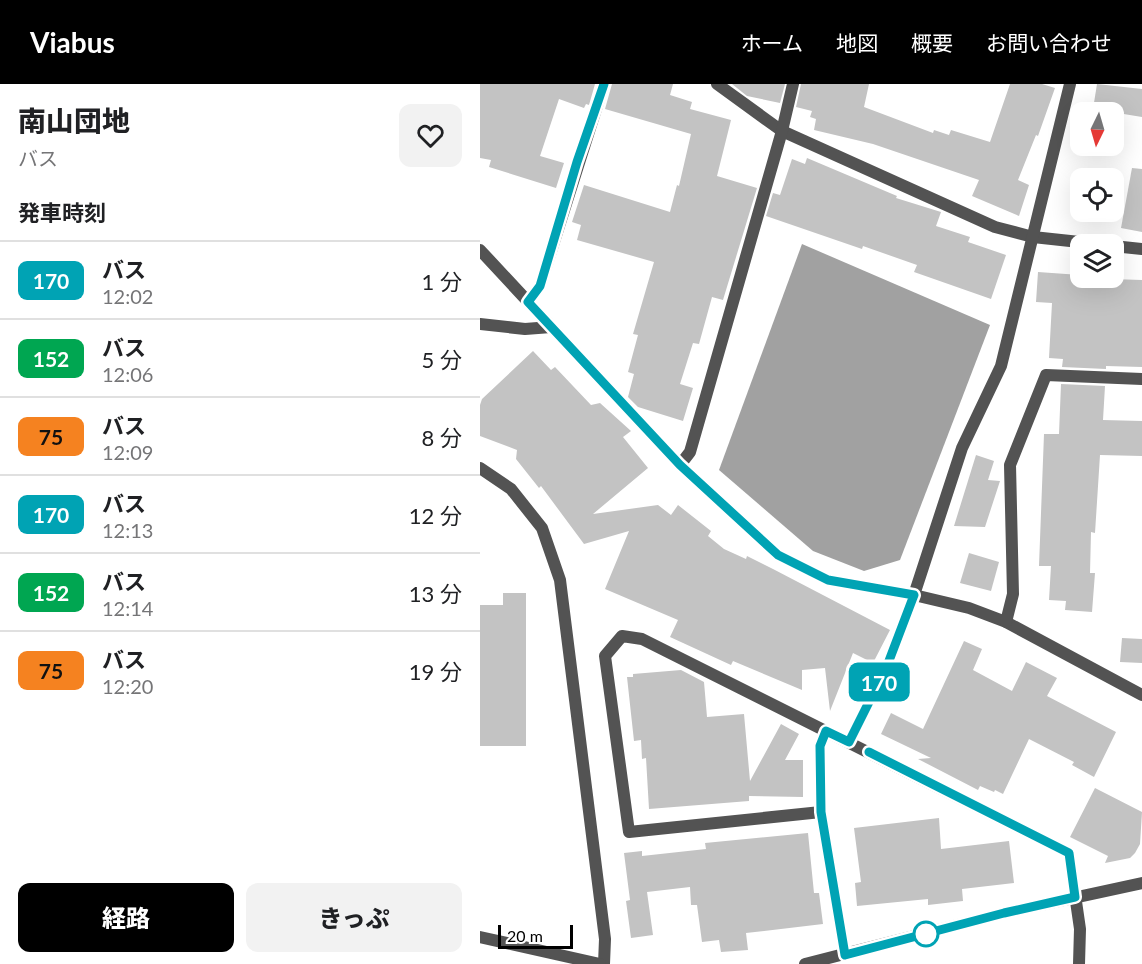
<!DOCTYPE html>
<html lang="ja">
<head>
<meta charset="utf-8">
<style>
	:root { --surface:#fff; --page:#f2f2f2; --text:#202124; --muted:#757577; --line:#e0e0e0; --accent:#000 }
	body { margin:0; font-family:Lato,"Noto Sans JP",sans-serif; background:var(--page); color:var(--text); height:100vh; display:flex; flex-direction:column; font-size:22px; white-space:nowrap }
	* { box-sizing:border-box; margin:0 }
	p { font-size:20px; color:var(--muted) }
	.icon { flex:none; width:33px; height:33px; fill:none; stroke:currentColor; stroke-width:2; stroke-linecap:round; stroke-linejoin:round }
	.map { position:relative; flex:1; overflow:hidden }
	.details { display:flex; flex-direction:column; background:var(--surface); width:480px }
	.details>* { flex:none }
	.badge { padding:0 12px; border-radius:9px; font-size:21px; line-height:39px }
	.needle { width:39px; rotate:185deg }
	.fabs { position:absolute; left:590px; top:18px; display:grid; gap:12px }
	.fabs a { display:grid; place-items:center; width:54px; height:54px; border-radius:12px; background:var(--surface); box-shadow:0 6px 24px #0002; font-size:30px }
	.scale { position:absolute; left:18px; bottom:15px; width:75px; box-sizing:border-box; padding-left:6px; border:3px solid #000; border-top:0; font-size:16px; line-height:21px; white-space:nowrap; color:#000; -webkit-text-stroke:4px #fff; paint-order:stroke }
	.map>.badge { position:absolute; translate:-50% -50%; box-shadow:0 0 0 3px #fff }
	h2 { padding:0 18px; font-size:22px; line-height:54px }
	.round { display:grid; place-items:center; flex:none; width:63px; height:63px; border-radius:12px; background:var(--page) }
	.headline { display:flex; align-items:center; justify-content:space-between; height:102px; padding:0 18px }
	h1 { font-size:28px; font-weight:800; line-height:45px }
	.button { display:flex; gap:12px; margin-top:auto; padding:12px 18px }
	.button a { flex:1; height:69px; border-radius:12px; background:var(--accent); color:#fff; font-size:24px; font-weight:800; line-height:69px; text-align:center }
	.button a+a { background:var(--page); color:var(--text) }
	ul { padding:0; list-style:none }
	li { display:flex; align-items:center; gap:18px; height:78px; padding:0 18px; border-top:2px solid var(--line) }
	li div { flex:1 }
	li b { display:block; font-size:22px }
	li em { font-style:normal }
	li .badge { min-width:66px; font-weight:700; text-align:center }
	header { display:flex; align-items:center; gap:36px; box-sizing:border-box; height:84px; padding:0 30px; background:var(--accent); color:#fff }
	header strong { font-size:28px }
	nav { display:flex; gap:33px; margin-inline-start:auto; font-size:21px }
	main { display:flex; flex:1; min-height:0 }
	.map>svg:first-child { display:block }
	.water { fill:#a1a1a1 }
	.building { fill:#c3c3c3 }
	.lines { fill:none; stroke-linecap:round; stroke-linejoin:round }
	.minor { stroke:#535353; stroke-width:12 }
	.tertiary { stroke:#535353; stroke-width:12 }
	.line-casing { stroke:#fff; stroke-width:14 }
	.line { stroke:#00a3b4; stroke-width:9 }
	.stop-dot { fill:#fff; stroke:#00a3b4; stroke-width:3 }
</style>
</head>
<body>
<header>
<strong>Viabus</strong>
<nav><a>ホーム</a><a>地図</a><a>概要</a><a>お問い合わせ</a></nav>
</header>
<main>
<section class="details">
<div class="headline"><div><h1>南山団地</h1><p>バス</p></div><a class="round"><svg class="icon" aria-label="heart" viewBox="0 0 24 24"><path d="M12 20l-8-8c-3-5 5-10 8-4 3-6 11-1 8 4z"/></svg></a></div>
<h2>発車時刻</h2>
<ul>
<li><span class="badge" style="background:#00a3b4;color:#fff">170</span><div><b>バス</b><p>12:02</p></div><em>1 分</em></li>
<li><span class="badge" style="background:#00a651;color:#fff">152</span><div><b>バス</b><p>12:06</p></div><em>5 分</em></li>
<li><span class="badge" style="background:#f58220;color:#111">75</span><div><b>バス</b><p>12:09</p></div><em>8 分</em></li>
<li><span class="badge" style="background:#00a3b4;color:#fff">170</span><div><b>バス</b><p>12:13</p></div><em>12 分</em></li>
<li><span class="badge" style="background:#00a651;color:#fff">152</span><div><b>バス</b><p>12:14</p></div><em>13 分</em></li>
<li><span class="badge" style="background:#f58220;color:#111">75</span><div><b>バス</b><p>12:20</p></div><em>19 分</em></li>
</ul>
<div class="button"><a>経路</a><a>きっぷ</a></div>
</section>
<div class="map">
<svg width="662" height="880" viewBox="0 0 662 880">
	<rect width="100%" height="100%" fill="#fff"/>
	<path class="water" d="M322,160l188,81 -90,235 -36,11 -51,-20 -94,-81z"/>
	<g class="building">
		<path d="M0,0h115l-6,21 -3,-1 -2,4 -25,-9 -19,57 24,7 -8,25 -67,-21 2,-7 -11,-2z"/>
		<path d="M132,0h61l-3,11 22,7 -2,7 41,11 -14,56 40,12 -34,112 -11,-3 -13,47 -6,-1 -13,41 13,4 -10,33 -45,-14 -10,-10 6,-23 -6,-2 10,-37 -5,-1 21,-72 -77,-22 4,-15 -9,-3 12,-37 86,27 7,-27 2,1 12,-52 -86,-25z"/>
		<path d="M252,0h53l-5,19 -33,-7z"/>
		<path d="M321,0h68l-5,23 69,26 1,-3 15,5 2,-5 39,12 20,-58h32l13,4 -17,48 -2,-1 -18,45 11,5 -10,31 -47,-20 7,-16 -106,-36 -59,-14 2,-11 -6,-2 2,-6 -16,-4z"/>
		<path d="M617,0l45,5v28l-49,-8z"/>
		<path d="M327,74l90,38 -1,2 45,14 -5,14 34,11 -2,5 38,13 -15,44 -77,-27 3,-7 -54,-19 -1,3 -96,-33 7,-23 7,2 12,-36 13,5z"/>
		<path d="M652,84l10,1v63l-21,-4z"/>
		<path d="M558,188l42,3v3l62,2v87l-36,-1v3l-44,-2 1,-8 -14,-1 3,-55 -16,-1z"/>
		<path d="M53,267l18,19 4,-3 36,38 9,-2 31,28 -8,6 25,31 -55,46 65,-9 13,10 7,-10 33,26 -3,5 16,13 22,10 1,-3 26,13 117,61 -17,33 -20,-10 -23,58 -5,-43 -23,2v20l-69,-29 -2,4 -61,-28 8,-17 -73,-31 24,-58 -45,13 -43,-58 -2,2 -23,-29 1,-9 -37,-14v-31l2,-6z"/>
		<path d="M581,300l44,2 -2,34 39,1v35l-42,-1 -5,78 -4,-1 -1,41h5l-3,39 -27,-2 1,-9 -17,-1 2,-34h-12l5,-132h15z"/>
		<path d="M496,371l18,6 -6,19 12,1 -15,46 -31,-1z"/>
		<path d="M489,469l30,9 -8,29 -31,-8z"/>
		<path d="M23,509h23v153h-46v-141h23z"/>
		<path d="M642,554l20,1v24l-22,-1z"/>
		<path d="M484,557l18,8 -9,21 39,21 14,-29 31,16 -10,18 69,36 -22,45 -22,-12 2,-3 -45,-23 -26,55 -8,-4 -1,2 -14,-6 -2,4 -60,-31 13,-1 -50,-24 10,-21 32,16z"/>
		<path d="M201,586l23,12 3,35 37,-3 6,67 31,-57 18,10 -14,26h18v37l-54,-1v5l-100,8 -3,-51 -4,1 -1,-19 -7,1 -7,-64h6v-3z"/>
		<path d="M615,704l47,24 -2,32 -5,9 -5,5 -25,5 3,-7 -38,-19z"/>
		<path d="M459,734l2,31 68,-8 5,42 -52,6 1,12 -35,4v-6l-71,7 -2,-23 6,-1 -7,-54z"/>
		<path d="M328,749l6,60h5l4,31 -77,9 2,17 -27,2 -2,-12 -17,2 -5,-37h-6l-1,-18 -43,5 6,43 -22,3 -5,-37 4,-1 -6,-47 18,-2v5l64,-7 -1,-6z"/>
	</g>
	<g class="lines">
		<g class="minor">
			<path d="M237,0l65,47 213,96 38,10 65,7"/>
			<path d="M633,162l29,3"/>
			<path d="M0,166l200,215 98,90 50,25 86,15 55,13 37,14 136,73"/>
			<path d="M48,218l12,-16 64,-202"/>
			<path d="M0,240l45,5 26,-2"/>
			<path d="M200,381l10,-13 92,-321 11,-47"/>
			<path d="M0,384l31,21 31,39 18,52 45,359 -1,25"/>
			<path d="M526,538l7,-28 -3,-129 36,-90 96,4"/>
			<path d="M346,647l-6,15 1,66 24,143"/>
			<path d="M369,658l38,-76 27,-71 48,-147 39,-82 69,-282"/>
			<path d="M341,728l-192,20 -24,-176 17,-20 20,3 427,214 11,76 -1,35"/>
		</g>
		<g class="tertiary">
			<path d="M0,853l120,27"/>
			<path d="M325,880l199,-51 138,-30"/>
		</g>
	</g>
	<g class="lines">
		<g class="line-casing">
			<path id="line" d="M124,0l-27,78 -37,124 -12,16 152,163 98,90 50,25 86,15 -27,71 -38,76 -23,-11 -6,15 1,66 24,143 159,-42 71,-16 -6,-44 -200,-101"/>
		</g>
		<use href="#line" class="line"/>
	</g>
	<circle class="stop-dot" cx="446" cy="850" r="12"/>
</svg>
<div class="fabs">
<a><svg class="needle" viewBox="-14 -14 28 28"><path d="M0-13l5 13h-10z" fill="#e53935"/><path d="M0 13l5-13h-10z" fill="#757577"/></svg></a>
<a><svg class="icon" aria-label="locate" viewBox="0 0 24 24"><circle cx="12" cy="12" r="6"/><path d="M12 2v4M12 18v4M2 12h4M18 12h4"/></svg></a>
<a><svg class="icon" aria-label="layers" viewBox="0 0 24 24"><path d="M12 4l9 5-9 5-9-5zM3 14l9 5 9-5"/></svg></a>
</div>
<div class="scale">20 m</div>
<b class="badge" style="left:399px;top:598px;background:#00a3b4;color:#fff">170</b>
</div>
</main>
</body>
</html>
